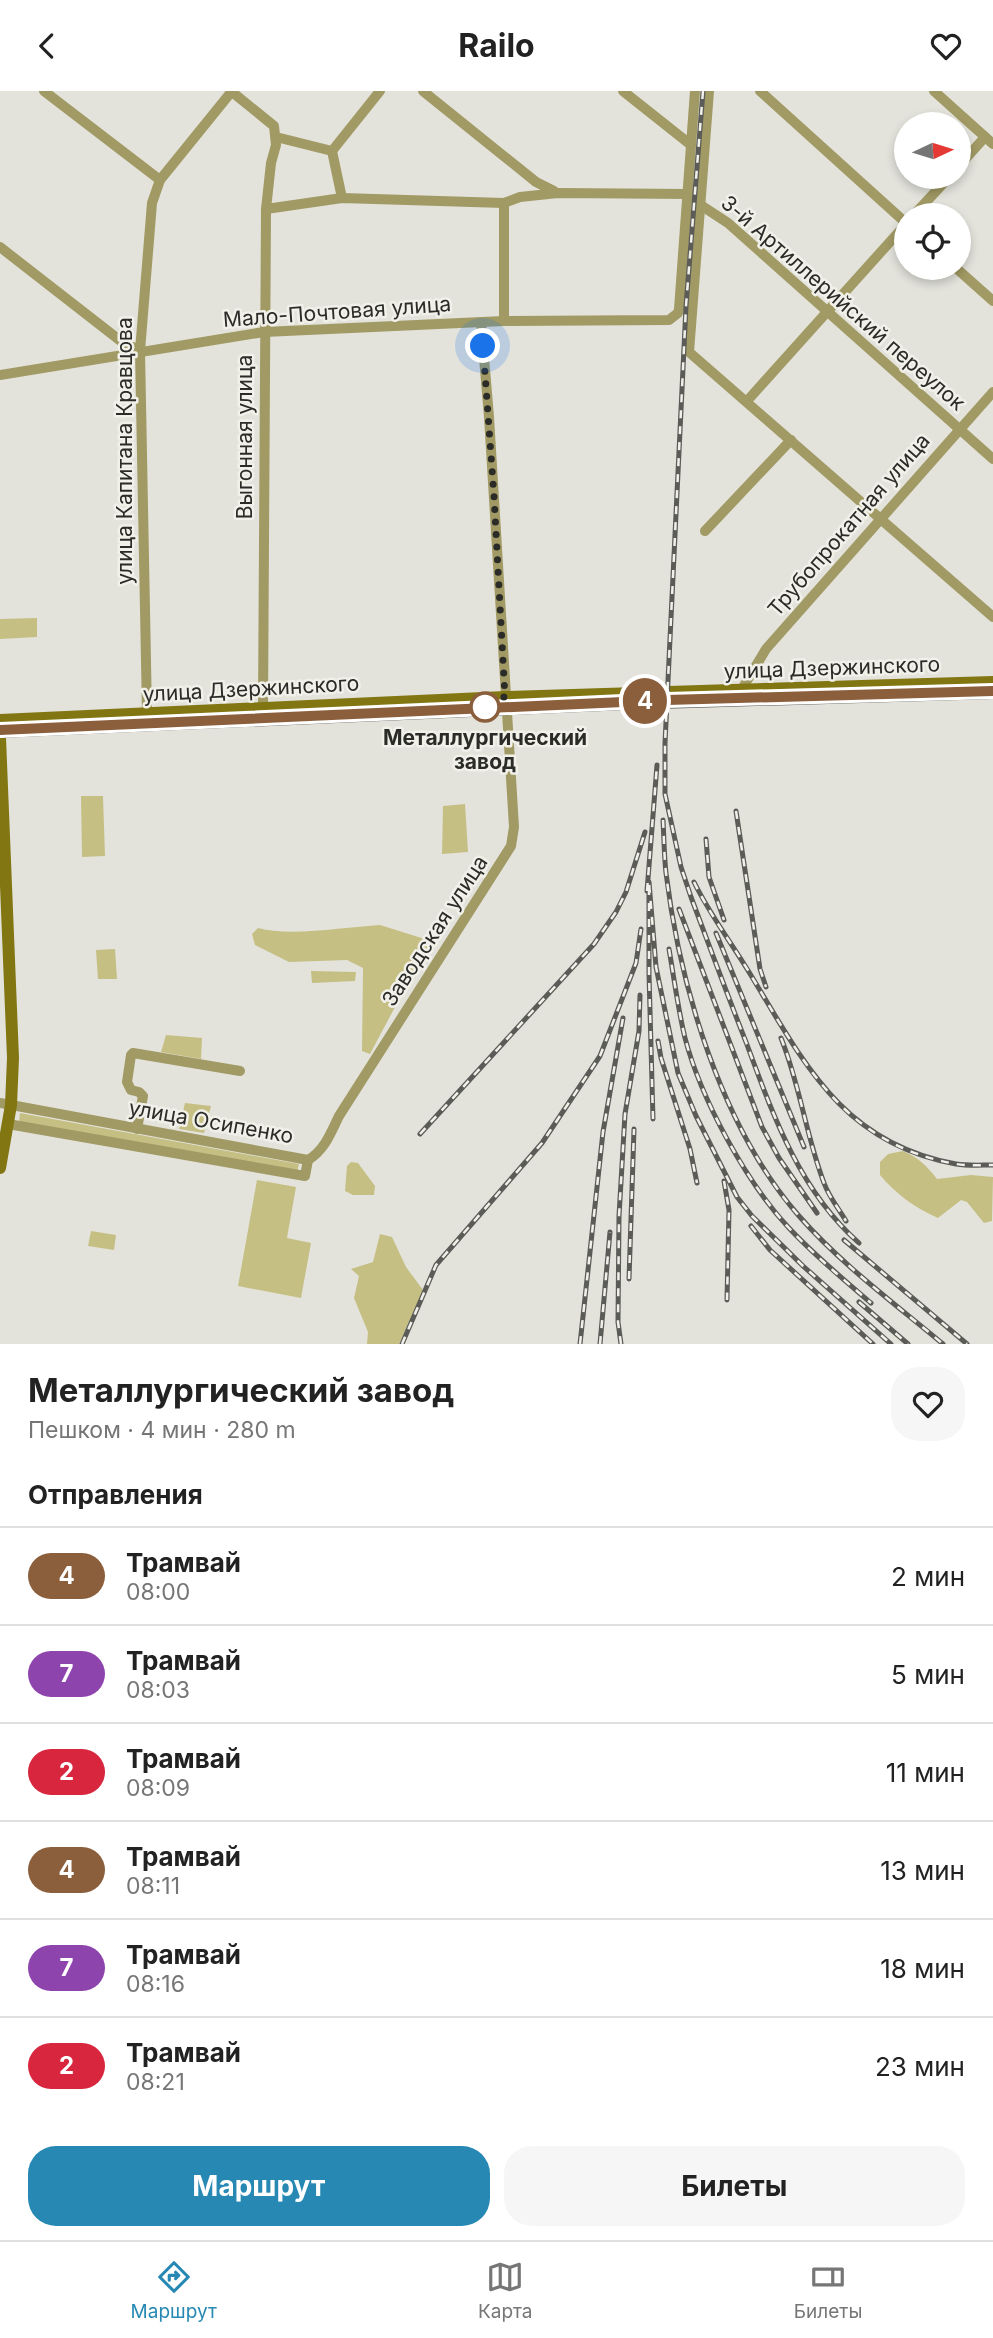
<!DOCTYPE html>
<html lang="ru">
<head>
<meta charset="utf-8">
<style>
	:root { --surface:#fff; --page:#f6f6f6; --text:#222; --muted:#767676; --line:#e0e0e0; --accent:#2789b3 }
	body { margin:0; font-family:Inter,sans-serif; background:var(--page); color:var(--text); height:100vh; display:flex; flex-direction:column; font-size:26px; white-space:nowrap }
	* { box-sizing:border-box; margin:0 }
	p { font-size:23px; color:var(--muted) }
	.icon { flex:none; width:38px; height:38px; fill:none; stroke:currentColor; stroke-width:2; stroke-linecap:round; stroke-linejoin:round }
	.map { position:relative; height:1253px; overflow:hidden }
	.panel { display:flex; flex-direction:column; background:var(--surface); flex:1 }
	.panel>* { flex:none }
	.badge { padding:0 14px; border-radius:23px; font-size:24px; line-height:46px }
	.needle { width:46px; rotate:86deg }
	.tools { position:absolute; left:894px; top:21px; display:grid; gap:14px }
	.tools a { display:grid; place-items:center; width:77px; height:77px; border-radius:50%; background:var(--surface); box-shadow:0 4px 10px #0003; font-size:35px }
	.you { position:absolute; width:35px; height:35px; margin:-18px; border:5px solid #fff; border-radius:50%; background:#1a73e8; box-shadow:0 0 0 10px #1a73e833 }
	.map>.badge { position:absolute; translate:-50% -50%; box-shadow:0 0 0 4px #fff }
	h2 { padding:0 28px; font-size:26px; line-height:63px }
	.round { display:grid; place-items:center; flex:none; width:74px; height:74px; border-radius:28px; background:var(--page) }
	.head { display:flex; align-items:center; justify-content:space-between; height:119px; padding:0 28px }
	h1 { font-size:33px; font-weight:700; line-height:52px }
	.primary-button { display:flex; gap:14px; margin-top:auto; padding:14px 28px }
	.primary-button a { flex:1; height:80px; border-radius:28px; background:var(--accent); color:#fff; font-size:28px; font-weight:700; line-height:80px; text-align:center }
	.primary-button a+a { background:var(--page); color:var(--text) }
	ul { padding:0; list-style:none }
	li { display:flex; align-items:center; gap:21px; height:98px; padding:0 28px; border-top:2px solid var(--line) }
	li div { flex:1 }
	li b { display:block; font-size:26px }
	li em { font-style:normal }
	li .badge { min-width:77px; font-weight:700; text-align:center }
	header { display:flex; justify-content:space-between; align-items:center; height:91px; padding:0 28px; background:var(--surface); font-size:32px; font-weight:700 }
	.tab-bar { display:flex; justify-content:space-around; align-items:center; height:98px; border-top:2px solid var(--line); background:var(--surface); font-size:19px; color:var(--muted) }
	.tab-bar a { display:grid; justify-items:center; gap:4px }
	.tab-bar .on { color:var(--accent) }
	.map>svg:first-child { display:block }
	.green { fill:#c6bf83 }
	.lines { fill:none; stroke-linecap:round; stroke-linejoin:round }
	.street { stroke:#a19a64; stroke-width:10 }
	.secondary { stroke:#827612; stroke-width:12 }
	.tram { stroke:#5b5b57; stroke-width:2 }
	.rail-casing { stroke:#5b5b57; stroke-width:5 }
	.rail { stroke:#f1f0e9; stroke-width:2.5; stroke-dasharray:8; stroke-linecap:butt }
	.line-casing { stroke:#fff; stroke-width:16 }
	.line { stroke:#8b5e3c; stroke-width:10 }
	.walk { stroke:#2b2b28; stroke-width:7; stroke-dasharray:0 12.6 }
	.stop-dot { fill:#fff; stroke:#8b5e3c; stroke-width:3.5 }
	.labels { text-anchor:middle; stroke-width:5; stroke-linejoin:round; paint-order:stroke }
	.street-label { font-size:21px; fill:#2b2b28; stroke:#f1f0e9 }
	.stop-label { font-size:21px; font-weight:bold; fill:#2b2b28; stroke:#f1f0e9 }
</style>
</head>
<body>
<header><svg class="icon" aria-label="back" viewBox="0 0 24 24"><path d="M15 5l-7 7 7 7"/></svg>Railo<svg class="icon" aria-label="heart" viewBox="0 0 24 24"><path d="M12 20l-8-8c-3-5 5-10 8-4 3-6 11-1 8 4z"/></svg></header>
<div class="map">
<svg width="993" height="1253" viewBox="0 0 993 1253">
	<rect width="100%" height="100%" fill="#e3e3dc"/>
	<g class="green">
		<path d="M37,527v19l-37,2v-20z"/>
		<path d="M81,705h22l2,60 -23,1z"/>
		<path d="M465,713l3,48 -26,2 1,-48z"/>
		<path d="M380,834l48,15 -2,15 -14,20 -42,79 -8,-3 1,-83 -16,-8 -58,2 -34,-17 -3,-11 6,-6c32,9 87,-1 122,-3z"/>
		<path d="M115,858l2,30h-19l-2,-29z"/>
		<path d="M311,880l45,1 -1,9 -43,2z"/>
		<path d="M166,944l36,3 -1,21 -40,-7z"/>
		<path d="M185,1012l26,3 -7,27 -25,-4z"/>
		<path d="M20,1022l279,51 -2,8 -278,-50z"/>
		<path d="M903,1060c16,7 24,15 34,28l34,-4 22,2 -1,44 -8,2 -17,-21 -6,-2 -23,18c-23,-10 -42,-24 -58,-43v-13l8,-8z"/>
		<path d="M351,1071l7,1 17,23 -1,9h-21l-8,-4 2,-25z"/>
		<path d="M257,1089l39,7 -9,51 24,5 -10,55 -63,-12z"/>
		<path d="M91,1140l25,4 -2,15 -26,-4z"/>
		<path d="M380,1143l12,3 14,30 17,23 -24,54h-32l1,-12 -14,-34 5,-22 -8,-7 22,-7z"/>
	</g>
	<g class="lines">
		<g class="street">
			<path d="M44,0l116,89"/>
			<path d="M231,0l43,35 2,19 -5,18 -5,46 -3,499"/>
			<path d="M423,0l113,91 18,9"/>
			<path d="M623,0l68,54"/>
			<path d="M709,0l-20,261 304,265"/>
			<path d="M760,0l146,132"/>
			<path d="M934,0l59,53"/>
			<path d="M276,46l56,14 10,47"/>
			<path d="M332,60l48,-60"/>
			<path d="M959,75l26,-29"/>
			<path d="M504,112v118"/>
			<path d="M699,113l29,19 265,236"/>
			<path d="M266,118l76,-11 162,5 16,-6 38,-4 131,1"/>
			<path d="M914,124l35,-38"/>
			<path d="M0,156l122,95 17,8"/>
			<path d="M956,177l37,33"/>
			<path d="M0,284l264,-43 240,-11 165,-1 9,-7 1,-4 16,-218"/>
			<path d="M747,310l159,-177"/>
			<path d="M705,440l86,-91"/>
			<path d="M742,598l24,-40 227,-257"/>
			<path d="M147,622l-7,-362 12,-148 8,-23 72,-89"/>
			<path d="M0,1012l308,57"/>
			<path d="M8,1033l297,52 3,-16"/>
			<path d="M137,1038l6,-33 -4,-4 -8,-2 -4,-8 4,-27 2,-2 107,18"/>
			<path d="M308,1069c17,-10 23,-28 31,-44l172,-270 3,-19 -25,-410 -8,-95"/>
		</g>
		<g class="secondary">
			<path d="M0,629l505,-23 488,-15"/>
			<path d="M0,647l13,320 -2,47 -11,63"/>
		</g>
		<path class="tram" d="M0,646l626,-28 367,-11"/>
		<g class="rail-casing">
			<g id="rail">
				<path d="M703,0l-17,215 -21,437v51l16,73 10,30c18,48 36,97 55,145 27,73 53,148 113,201"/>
				<path d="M736,720l24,158 6,18"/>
				<path d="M663,729c1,17 1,35 3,53 14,115 56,255 133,343 42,48 95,87 144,128"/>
				<path d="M706,748l3,38 15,43"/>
				<path d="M694,791c16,33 39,63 58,95 53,88 92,167 204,187 12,2 25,1 37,1"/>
				<path d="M647,800l10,-126"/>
				<path d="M679,818l83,218 17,31 38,55"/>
				<path d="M716,842l88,214"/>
				<path d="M669,858c5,29 9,60 16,89 16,61 61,144 104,190 25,27 54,51 82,75"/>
				<path d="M781,947c19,47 25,98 43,145 5,14 15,26 22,38"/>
				<path d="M658,950l3,17 29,91 7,34"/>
				<path d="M653,1028l-4,-145v-92l7,85 22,106 18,43 41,81 15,19 51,50 88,78"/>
				<path d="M420,1043l174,-190 22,-32 10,-20 19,-60"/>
				<path d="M724,1090l5,29 -2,90"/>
				<path d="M751,1135l19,24 103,94"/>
				<path d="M844,1149l123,104"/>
				<path d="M629,1188l5,-150"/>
				<path d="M859,1211l49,42"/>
				<path d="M402,1253l34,-79 106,-122 58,-87 36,-93 5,-34"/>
				<path d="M580,1253l23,-212 20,-114"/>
				<path d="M600,1253l10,-112"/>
				<path d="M621,1253l-3,-22 1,-106 6,-102 14,-83 1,-36"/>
			</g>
		</g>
		<use href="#rail" class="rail"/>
	</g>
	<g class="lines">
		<g class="line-casing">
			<path id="line" d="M0,639l667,-30 326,-9"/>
		</g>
		<use href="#line" class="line"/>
		<path class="walk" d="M483,255l11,150 11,201 -14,1 -6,9"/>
	</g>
	<circle class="stop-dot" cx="485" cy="616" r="14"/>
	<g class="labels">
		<g class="street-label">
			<text transform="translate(843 212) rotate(41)" y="7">3-й Артиллерийский переулок</text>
			<text transform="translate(337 221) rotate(-4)" y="7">Мало-Почтовая улица</text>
			<text transform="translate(245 346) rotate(-90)" y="7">Выгонная улица</text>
			<text transform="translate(125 360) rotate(-90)" y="7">улица Капитана Кравцова</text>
			<text transform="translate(849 434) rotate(-49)" y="7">Трубопрокатная улица</text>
			<text transform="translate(832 577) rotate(-2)" y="7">улица Дзержинского</text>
			<text transform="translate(251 598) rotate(-3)" y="7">улица Дзержинского</text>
			<text transform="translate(435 840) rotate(-57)" y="7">Заводская улица</text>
			<text transform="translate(211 1031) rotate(10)" y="7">улица Осипенко</text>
		</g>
		<g class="stop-label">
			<text x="485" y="654">Металлургический<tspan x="485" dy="24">завод</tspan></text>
		</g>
	</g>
</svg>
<div class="tools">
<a><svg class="needle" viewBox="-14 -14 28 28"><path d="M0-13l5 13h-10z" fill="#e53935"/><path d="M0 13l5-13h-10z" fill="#767676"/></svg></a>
<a><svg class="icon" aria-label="locate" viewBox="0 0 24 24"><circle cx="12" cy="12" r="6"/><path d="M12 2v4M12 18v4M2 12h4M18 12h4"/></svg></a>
</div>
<div class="you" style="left:483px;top:255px"></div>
<b class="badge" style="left:645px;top:610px;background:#8b5e3c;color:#fff">4</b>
</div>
<section class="panel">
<div class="head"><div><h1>Металлургический завод</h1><p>Пешком · 4 мин · 280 m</p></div><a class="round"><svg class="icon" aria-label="heart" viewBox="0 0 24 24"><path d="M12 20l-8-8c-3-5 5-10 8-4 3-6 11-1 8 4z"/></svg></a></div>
<h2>Отправления</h2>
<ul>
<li><span class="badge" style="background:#8b5e3c;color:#fff">4</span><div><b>Трамвай</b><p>08:00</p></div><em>2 мин</em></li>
<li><span class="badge" style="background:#8e44ad;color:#fff">7</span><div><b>Трамвай</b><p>08:03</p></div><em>5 мин</em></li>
<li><span class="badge" style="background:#d7263d;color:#fff">2</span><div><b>Трамвай</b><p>08:09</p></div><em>11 мин</em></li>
<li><span class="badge" style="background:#8b5e3c;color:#fff">4</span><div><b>Трамвай</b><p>08:11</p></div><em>13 мин</em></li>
<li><span class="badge" style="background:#8e44ad;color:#fff">7</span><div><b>Трамвай</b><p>08:16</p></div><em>18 мин</em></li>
<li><span class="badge" style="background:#d7263d;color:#fff">2</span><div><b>Трамвай</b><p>08:21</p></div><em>23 мин</em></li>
</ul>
<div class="primary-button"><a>Маршрут</a><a>Билеты</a></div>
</section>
<nav class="tab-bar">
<a class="on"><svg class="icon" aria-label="directions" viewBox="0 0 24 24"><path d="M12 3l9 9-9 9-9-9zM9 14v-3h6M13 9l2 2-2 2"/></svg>Маршрут</a>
<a><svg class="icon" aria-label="map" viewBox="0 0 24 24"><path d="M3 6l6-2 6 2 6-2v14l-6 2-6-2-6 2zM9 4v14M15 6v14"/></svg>Карта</a>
<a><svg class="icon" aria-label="tickets" viewBox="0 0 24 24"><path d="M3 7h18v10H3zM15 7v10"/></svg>Билеты</a>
</nav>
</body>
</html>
